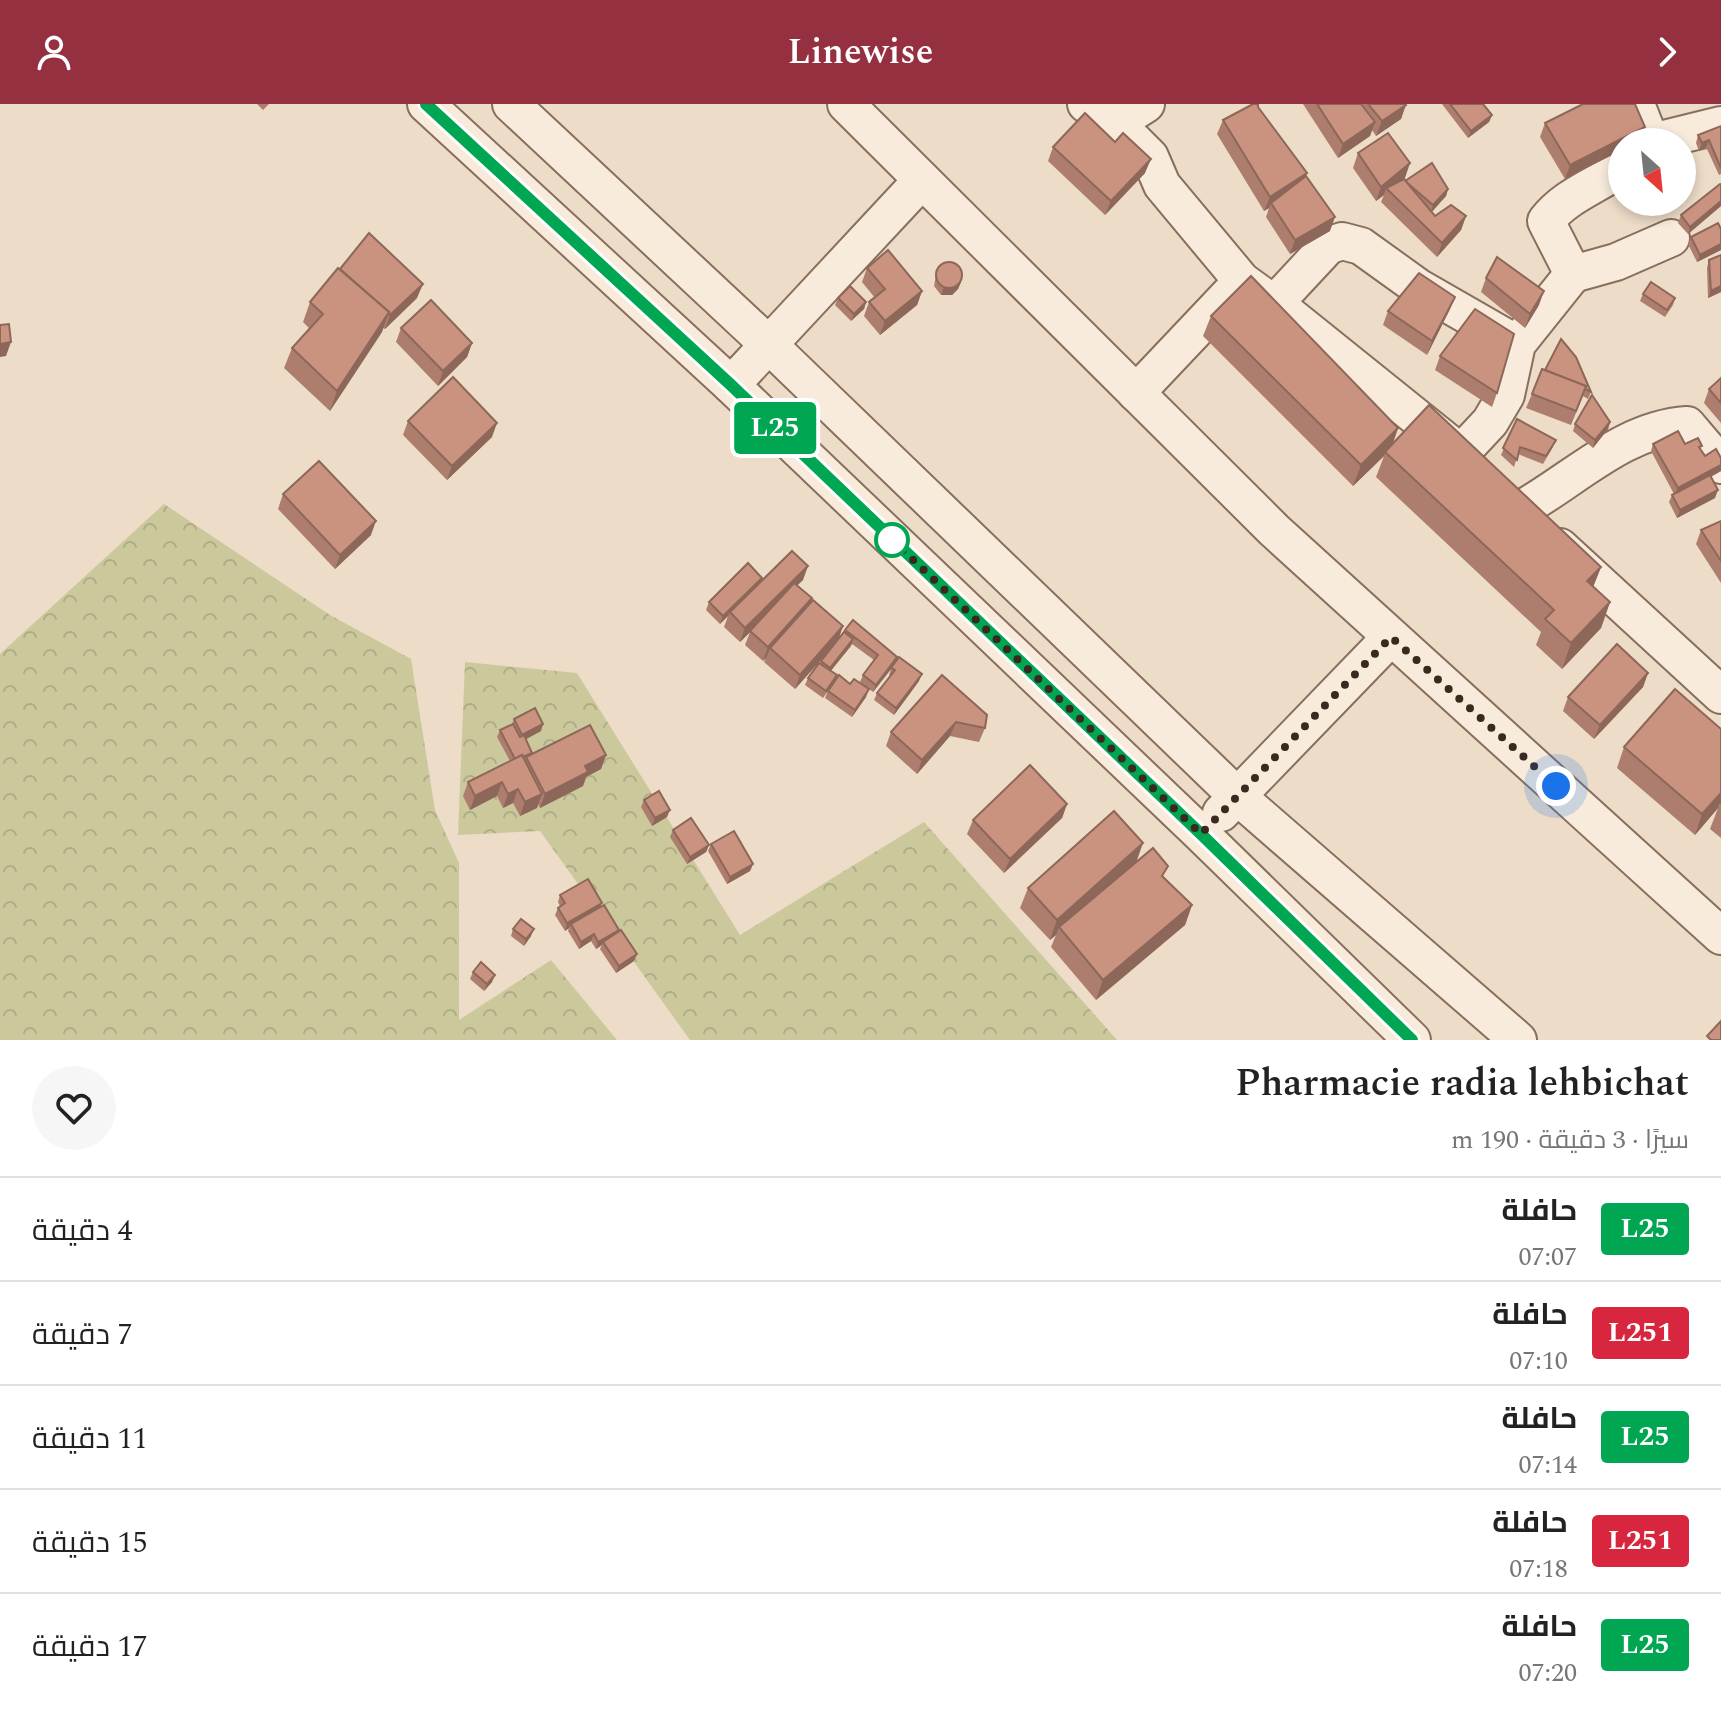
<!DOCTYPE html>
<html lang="ar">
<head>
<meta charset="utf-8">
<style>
	:root { --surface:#fff; --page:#f6f6f6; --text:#222; --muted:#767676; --line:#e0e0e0; --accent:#953040 }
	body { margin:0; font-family:Spectral,Cairo,serif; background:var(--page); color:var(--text); direction:rtl; height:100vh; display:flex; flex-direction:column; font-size:30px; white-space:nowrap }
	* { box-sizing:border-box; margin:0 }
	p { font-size:26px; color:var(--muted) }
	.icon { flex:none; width:44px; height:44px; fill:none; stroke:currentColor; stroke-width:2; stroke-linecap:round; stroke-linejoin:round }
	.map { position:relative; height:936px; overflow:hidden; direction:ltr }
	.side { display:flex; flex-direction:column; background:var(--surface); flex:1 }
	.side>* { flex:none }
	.badge { padding:0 16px; border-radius:6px; font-size:28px; line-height:52px }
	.needle { width:52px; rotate:153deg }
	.tools { position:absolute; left:1608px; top:24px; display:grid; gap:16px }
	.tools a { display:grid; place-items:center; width:88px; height:88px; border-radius:50%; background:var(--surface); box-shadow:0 4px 12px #0003; font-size:40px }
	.you { position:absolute; width:40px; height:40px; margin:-20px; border:6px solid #fff; border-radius:50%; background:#1a73e8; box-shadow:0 0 0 12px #1a73e833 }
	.map>.badge { position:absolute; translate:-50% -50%; box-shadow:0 0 0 4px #fff }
	.round { display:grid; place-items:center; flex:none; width:84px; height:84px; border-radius:42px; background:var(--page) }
	.summary { display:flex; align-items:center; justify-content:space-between; height:136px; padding:0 32px }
	h1 { font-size:38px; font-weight:600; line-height:60px }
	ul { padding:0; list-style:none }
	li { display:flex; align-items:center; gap:24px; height:104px; padding:0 32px; border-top:2px solid var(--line) }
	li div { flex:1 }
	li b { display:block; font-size:30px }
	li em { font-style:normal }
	li .badge { min-width:88px; font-weight:700; text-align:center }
	header { display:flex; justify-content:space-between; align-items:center; height:104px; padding:0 32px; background:var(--accent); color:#fff; font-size:36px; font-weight:600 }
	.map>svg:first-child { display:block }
	.forest { fill:url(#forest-crowns) }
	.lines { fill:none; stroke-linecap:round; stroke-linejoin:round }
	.minor-casing { stroke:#886e5d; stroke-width:40 }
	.minor { stroke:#f8ebdb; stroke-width:36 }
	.wall { fill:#ad7e6d }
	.shaded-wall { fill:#8d6759 }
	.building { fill:#c9937f; stroke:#8d6759; stroke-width:2 }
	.line-casing { stroke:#fff; stroke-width:18 }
	.line { stroke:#00a651; stroke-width:12 }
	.walk { stroke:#392920; stroke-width:8; stroke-dasharray:0 14.4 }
	.stop-dot { fill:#fff; stroke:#00a651; stroke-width:4 }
</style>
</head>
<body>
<header><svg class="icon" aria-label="forward" viewBox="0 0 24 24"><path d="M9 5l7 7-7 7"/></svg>Linewise<svg class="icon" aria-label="person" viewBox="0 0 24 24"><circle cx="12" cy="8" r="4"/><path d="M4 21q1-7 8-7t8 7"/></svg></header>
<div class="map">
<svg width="1721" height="936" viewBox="0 0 1721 936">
	<defs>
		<pattern id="forest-crowns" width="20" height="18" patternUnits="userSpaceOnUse" patternTransform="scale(2)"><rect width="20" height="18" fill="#cbc99c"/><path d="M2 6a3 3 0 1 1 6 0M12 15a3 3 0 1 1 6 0" fill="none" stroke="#afad86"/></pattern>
	</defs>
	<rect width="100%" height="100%" fill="#eddcc8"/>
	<g class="forest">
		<path d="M164,400l166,111 81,44 24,151 24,53v157l92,-60 66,80h-617v-386z"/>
		<path d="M465,558l112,11 163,262 184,-113 193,218h-427l-150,-209 -82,4z"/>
	</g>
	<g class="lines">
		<g class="minor-casing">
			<g id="minor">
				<path d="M426,0l305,281 470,449 211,206"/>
				<path d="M511,0l258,241 468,451 281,244"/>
				<path d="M846,0l428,426 447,406"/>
				<path d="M1086,0l30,19 34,34 12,28 80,96 -106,112"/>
				<path d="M1636,0l15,38"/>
				<path d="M1116,19l30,-19"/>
				<path d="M1652,38l69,-17"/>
				<path d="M1573,170l43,-12 55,-24"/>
				<path d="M1242,177l46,33 168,135"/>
				<path d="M1274,200l54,-58 14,-5 19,5 57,41 94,54"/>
				<path d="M731,281l191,-205"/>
				<path d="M1461,349l29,-31 16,-27 11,-51 56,-70 -27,-53c20,-26 51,-35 76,-54"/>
				<path d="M1523,404c53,-30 101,-79 164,-83l34,40"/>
				<path d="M1560,443l161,148"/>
				<path d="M1221,709l170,-176"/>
			</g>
		</g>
		<use href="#minor" class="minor"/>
	</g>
	<g class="wall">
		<path d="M257,0h12l-6,6z"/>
		<path d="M1303,0h102l-4,15 -25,17 -4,-6 -2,6 -32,22z"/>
		<path d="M1442,0h41l9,11 -3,7 -21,16z"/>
		<path d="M1258,3l49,66 -2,4 25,54 -40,23 -24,-37 3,-9 -5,3 -47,-77 6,-14z"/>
		<path d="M1545,19l94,18 -74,38 -25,-42z"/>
		<path d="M1721,22v48l-2,1 -13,-28 -7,4 -3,-8 2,-8z"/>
		<path d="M1053,43l92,26 -40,42 -57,-54z"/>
		<path d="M1358,49l47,25 -2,2 2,1 43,8 -2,7 -15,16 4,4h31l-5,14 -24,27 -56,-55 3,-7 -8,6 -23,-33z"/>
		<path d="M1721,81v21l-33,28 -10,-11 3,-8z"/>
		<path d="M1721,125v21l-24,12 -9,-18 3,-7z"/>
		<path d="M1721,151v37l-13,6 -1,-30 2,-8z"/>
		<path d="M867,164l55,23 -5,14 -37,30 -16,-19 5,-14 6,-4 -13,-16z"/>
		<path d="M937,166l24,12 -3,7 -6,6h-11l-7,-9z"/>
		<path d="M1486,174l53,27 -14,23 -44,-36z"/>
		<path d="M1643,190l32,4 -2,7 -8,12 -25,-16z"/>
		<path d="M1455,193l-6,14 -22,44 -44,-30 5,-14z"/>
		<path d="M417,194l-32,31 -2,-1 -1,4 -52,79 -46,-43 8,-20 17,-20 -6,-6 7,-20z"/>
		<path d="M838,194l28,4 -2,7 -13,12 -16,-16z"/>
		<path d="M1211,212l187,112 -5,15 208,124 -8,20 17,15 -9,26 -39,41 -26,-24 5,-13 -165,-155 8,-21 -31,30 -150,-150z"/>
		<path d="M401,224l71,15 -5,14 -29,29 -42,-44z"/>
		<path d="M1440,252l57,37 -5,14 -57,-37z"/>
		<path d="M1545,266l46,22 -3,7 -5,-3 -12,29 -45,-17 6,-14z"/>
		<path d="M1721,274v45l-17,-20 5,-14z"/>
		<path d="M1517,315l36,28 -10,17 -25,-10 -4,13 -13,-12z"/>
		<path d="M408,317l84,16 -45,43 -44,-45z"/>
		<path d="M1610,318l-2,7 -15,19 -20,-17 2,-7z"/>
		<path d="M1653,340h32l16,6 20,21 -10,6 4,21 -38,20 -8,-16 3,-7 2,-1 -23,-43z"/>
		<path d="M283,390l88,41 -36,34 -57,-60z"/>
		<path d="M1721,417v62l-25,-39 5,-14z"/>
		<path d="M803,476l-6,5 15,13 -2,5 28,37 7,-10 52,27 -2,5 24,19 -25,34 -20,-15 3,-7 13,-17 -1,-1 2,-6 -18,23 -13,-10 3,-7 11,-15 -22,-16 -21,27 6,4 -3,7 32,15 -14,20 -27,-19 3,-7 -5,7 -18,-13 3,-7 26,-33 -39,44 -31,-27 2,-4 -3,3 -18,-16 5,-13 -10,10 -16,-15 4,-11 -8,8 -14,-14 3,-8 52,-21z"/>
		<path d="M1648,569l-5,14 -49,52 -31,-28 5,-14z"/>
		<path d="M942,571l43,53 -6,14 -29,-6 -33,38 -31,-28 5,-14z"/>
		<path d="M514,615l27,12 -15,8 6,15 74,1 -5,14 -15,8 -3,9 -43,22 -2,-4 -1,4 -17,8 -7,-13 -10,5 -6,-12 -27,14 -7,-14 5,-14 42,-21 -13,-24 3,-7 12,-6z"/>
		<path d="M1721,625v109l-11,-9 8,-21 -23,27 -78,-67 7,-21z"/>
		<path d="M644,696l23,17 -15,9 -11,-19z"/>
		<path d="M1067,700l-5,14 -58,55 -37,-39 6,-14z"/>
		<path d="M673,726l36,15 -3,7 -19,12 -17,-27z"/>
		<path d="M711,740l42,20 -3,7 -23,13 -19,-33z"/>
		<path d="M1136,758l28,16 28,27 -7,20 -89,75 -45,-53 5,-12 -6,5 -30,-32 8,-20z"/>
		<path d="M560,791l41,12 33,54 -18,12 -16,-24 2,-4 -6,4 -5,-8 -12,8 -11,-18 1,-3 -4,3 -10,-16 3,-7 2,-2 -2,-4z"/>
		<path d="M513,825l18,7 -7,10 -13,-10z"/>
		<path d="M473,868l19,10 -8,9 -14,-12z"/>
	</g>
	<g class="shaded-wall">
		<path d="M1406,1l-5,14 -25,17 6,-15z"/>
		<path d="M1492,11l-3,7 -21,16 3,-7z"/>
		<path d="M1375,18l-5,14 -32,22 5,-14z"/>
		<path d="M1645,23l-6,14 -2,1h-15v8l-57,29 5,-14z"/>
		<path d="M1709,36l-3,7 -7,4 3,-8z"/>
		<path d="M1151,55l-6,14 -40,42 6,-14z"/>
		<path d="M1410,59l-5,15 -16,13 -3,-3 -2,7 -8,6 5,-14z"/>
		<path d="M1307,69l-5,14 -31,16 -2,5 -5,3 6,-14z"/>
		<path d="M1448,85l-2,7 -15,17 2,-8z"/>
		<path d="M1721,97v5l-33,28 2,-7z"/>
		<path d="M1466,112l-5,14 -24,27 5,-14z"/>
		<path d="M1335,113l-5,14 -40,23 5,-14z"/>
		<path d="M1721,140v6l-24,12 3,-7z"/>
		<path d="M961,178l-3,7 -6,6h-11l3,-8z"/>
		<path d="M423,180l-6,14 -32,31 5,-14z"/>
		<path d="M1721,182v6l-13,6 3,-7z"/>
		<path d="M922,187l-5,14 -37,30 5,-14z"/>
		<path d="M1544,187l-5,14 -14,23 5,-14z"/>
		<path d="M1455,193l-6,14 -22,44 5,-14z"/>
		<path d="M866,198l-2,7 -13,12 3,-7z"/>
		<path d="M389,208l-7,20 -52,79 7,-20z"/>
		<path d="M11,238l-5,14 -6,1v-13z"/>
		<path d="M472,239l-5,14 -29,29 5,-15z"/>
		<path d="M1610,318l-2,7 -15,19 2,-8z"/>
		<path d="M497,319l-5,14 -45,43 5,-14z"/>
		<path d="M1398,324l-7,21 -6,3 -1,4 -31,30 8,-21z"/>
		<path d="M1721,361v6l-46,24 3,-7z"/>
		<path d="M1718,386l-3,8 -38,20 3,-8z"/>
		<path d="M376,417l-5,14 -36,34 5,-14z"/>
		<path d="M808,462l-5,14 -63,62 5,-14z"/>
		<path d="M1601,463l-10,25 -4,-11z"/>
		<path d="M762,474l-2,7 -30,27 -2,4 -8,8 3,-8z"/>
		<path d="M812,494l-5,14 -37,36 -4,10 -3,3 5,-14z"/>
		<path d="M1610,498l-9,26 -39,41 9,-26z"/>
		<path d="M843,522l-5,15 -43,48 5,-14z"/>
		<path d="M853,535l-2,7 -24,29 3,-7z"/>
		<path d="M897,553l-2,7 -22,28 3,-7z"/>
		<path d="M1648,569l-5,14 -49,52 6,-14z"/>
		<path d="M922,570l-3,7 -25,34 2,-7z"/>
		<path d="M869,585l-3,8 -14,20 3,-7z"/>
		<path d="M956,618l-6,14 -33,38 5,-14z"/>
		<path d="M543,620l-2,7 -22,12 3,-8z"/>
		<path d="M606,651l-5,14 -15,8 -3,9 -43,22 5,-14 40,-28z"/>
		<path d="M502,678l-5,14 -27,14 5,-14z"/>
		<path d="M518,685l-5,14 -10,5 5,-14z"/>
		<path d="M1721,689v11h-2l-1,4 -23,27 7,-21z"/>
		<path d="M542,690l-5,14 -17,8 5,-14z"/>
		<path d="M1067,700l-5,14 -58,55 6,-14z"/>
		<path d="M670,706l-3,7 -15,9 3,-8z"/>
		<path d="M1143,739l-7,20 -77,64 -3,8 -6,5 7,-20z"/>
		<path d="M709,741l-3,7 -19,12 3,-7z"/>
		<path d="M753,760l-3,7 -23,13 3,-7z"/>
		<path d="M602,799l-3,7 -28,14 -2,4 -4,3 2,-8z"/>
		<path d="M1192,801l-7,20 -89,75 7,-20z"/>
		<path d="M534,825l-3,7 -7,10 2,-7z"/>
		<path d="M619,826l-3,7 -13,5 -1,3 -6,4 2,-7z"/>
		<path d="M594,830l-3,7 -12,8 2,-7z"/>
		<path d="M637,850l-3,7 -18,12 3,-7z"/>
		<path d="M495,871l-3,7 -8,9 3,-7z"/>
	</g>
	<g class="building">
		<path d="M1253,0h5v3l49,66 -37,24 -47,-77z"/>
		<path d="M1317,0h44l14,18 -32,22z"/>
		<path d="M1368,0h37l1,1 -24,16z"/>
		<path d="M1450,0h33l9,11 -21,16z"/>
		<path d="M1583,0h52l10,23 -75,38 -25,-42z"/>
		<path d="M1085,9l30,29 8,-9 28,26 -40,42 -58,-54z"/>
		<path d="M1721,22v42l-12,-28 -7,3 -4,-8z"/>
		<path d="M1388,29l22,30 -29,24 -23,-34z"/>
		<path d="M1432,59l16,26 -15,16 -28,-24z"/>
		<path d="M1306,72l29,41 -40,23 -24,-37z"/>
		<path d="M1404,75l31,37 16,-11 15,11 -24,27 -56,-55z"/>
		<path d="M1720,80l1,1v16l-31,26 -9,-12z"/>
		<path d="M1718,119l3,6v15l-21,11 -9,-18z"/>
		<path d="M369,129l54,51 -33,31 -2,-2 1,-1 -49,-43z"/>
		<path d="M888,146l34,41 -37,30 -16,-19 16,-13 -18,-21z"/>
		<path d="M1721,151v31l-10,5 -2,-31z"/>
		<path d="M1497,153l47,34 -14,23 -44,-36z"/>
		<circle cx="949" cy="171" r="13"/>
		<path d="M338,164l51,44 -52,79 -45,-43 31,-34 -13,-12z"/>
		<path d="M1419,169l36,24 -23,44 -44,-30z"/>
		<path d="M1251,172l147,152 -37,37 -150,-149z"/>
		<path d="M1651,178l24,16 -8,12 -24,-16z"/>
		<path d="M850,182l16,16 -12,12 -16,-16z"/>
		<path d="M431,196l41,43 -29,28 -42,-43z"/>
		<path d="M1475,205l39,25 -17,59 -57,-37z"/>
		<path d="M9,220l2,18 -11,2v-19z"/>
		<path d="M1561,235l15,18 15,35 -6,-3 1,-3 -41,-16z"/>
		<path d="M1542,265l44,17 -10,25 -44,-17z"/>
		<path d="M453,273l44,46 -45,43 -44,-45z"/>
		<path d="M1721,274v25l-12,-14z"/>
		<path d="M1592,291l18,27 -15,18 -20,-16z"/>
		<path d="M1429,301l172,162 -14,14 23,21 -39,41 -26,-24 9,-9 -169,-158z"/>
		<path d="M1517,315l39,21 -10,16 -26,-9 -3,13 -14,-12z"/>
		<path d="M1678,327l7,13 13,-6 4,8 -3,1 6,9 11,-7 5,9v7l-43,23 -25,-44z"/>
		<path d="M319,357l57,60 -36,34 -57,-61z"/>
		<path d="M1710,371l8,15 -38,20 -8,-15z"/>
		<path d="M1721,417v40l-20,-31z"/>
		<path d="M792,447l16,15 -63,62 -15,-16z"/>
		<path d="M748,459l14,15 -39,38 -14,-14z"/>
		<path d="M794,479l18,15 -44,49 -18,-16z"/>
		<path d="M813,496l30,26 -43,49 -30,-27z"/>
		<path d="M853,516l44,37 -21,28 -13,-10 15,-20 -33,-25z"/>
		<path d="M844,528l9,7 -23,29 -9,-7z"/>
		<path d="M1617,540l31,29 -48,52 -32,-28z"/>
		<path d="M899,553l23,17 -26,34 -19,-15 18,-23 -4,-2z"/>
		<path d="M819,559l18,12 -11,16 -18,-13z"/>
		<path d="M839,571l11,9 4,-5 15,10 -14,21 -27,-19z"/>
		<path d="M942,571l45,40 -2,13 -29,-6 -34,38 -31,-28z"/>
		<path d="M1675,585l46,40v64l-19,21 -78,-67z"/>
		<path d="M535,604l8,16 -21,11 -8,-16z"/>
		<path d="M513,620l7,13 4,-2 8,18 -9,4 -1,-2 -7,4 -15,-29z"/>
		<path d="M590,621l16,30 -21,11 3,6 -43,22 -19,-37z"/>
		<path d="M522,651l20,39 -17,8 -7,-13 -10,5 -6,-12 -27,14 -7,-14z"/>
		<path d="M1030,661l37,39 -57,55 -37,-39z"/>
		<path d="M659,687l11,19 -15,8 -11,-18z"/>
		<path d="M1114,707l29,32 -86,77 -29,-32z"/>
		<path d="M691,714l18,27 -19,12 -17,-27z"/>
		<path d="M734,727l19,33 -23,13 -19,-33z"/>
		<path d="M1153,744l15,18 -6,10 30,29 -89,75 -44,-53z"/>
		<path d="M588,775l14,24 -35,20 -9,-15 7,-5 -5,-8z"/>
		<path d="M604,801l15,25 -21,12 -4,-8 -13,8 -10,-18z"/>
		<path d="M521,815l13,10 -8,10 -13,-10z"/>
		<path d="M621,826l16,24 -18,12 -16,-24z"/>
		<path d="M481,858l14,13 -8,9 -14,-12z"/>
		<path d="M1721,917v19h-10l-4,-4z"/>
	</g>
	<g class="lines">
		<g class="line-casing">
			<path id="line" d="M426,0l305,281 470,449 211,206"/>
		</g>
		<use href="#line" class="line"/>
		<path class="walk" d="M892,436l-5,-5 314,299 190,-197 165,149"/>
	</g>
	<circle class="stop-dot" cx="892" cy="436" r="16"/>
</svg>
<div class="tools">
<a><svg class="needle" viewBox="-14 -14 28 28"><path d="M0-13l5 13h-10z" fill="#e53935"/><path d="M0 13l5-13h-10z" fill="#767676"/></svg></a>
</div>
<div class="you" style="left:1556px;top:682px"></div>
<b class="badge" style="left:775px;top:324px;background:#00a651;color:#fff">L25</b>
</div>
<section class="side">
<div class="summary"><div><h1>Pharmacie radia lehbichat</h1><p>سيرًا · 3 دقيقة · 190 m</p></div><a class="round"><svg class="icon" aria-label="heart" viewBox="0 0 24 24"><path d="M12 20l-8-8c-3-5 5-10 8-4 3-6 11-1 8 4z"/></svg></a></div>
<ul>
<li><span class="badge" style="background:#00a651;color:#fff">L25</span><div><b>حافلة</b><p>07:07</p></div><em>4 دقيقة</em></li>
<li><span class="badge" style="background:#d7263d;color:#fff">L251</span><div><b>حافلة</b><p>07:10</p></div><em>7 دقيقة</em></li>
<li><span class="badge" style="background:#00a651;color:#fff">L25</span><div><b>حافلة</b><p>07:14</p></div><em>11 دقيقة</em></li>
<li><span class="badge" style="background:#d7263d;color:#fff">L251</span><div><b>حافلة</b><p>07:18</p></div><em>15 دقيقة</em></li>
<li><span class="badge" style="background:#00a651;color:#fff">L25</span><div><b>حافلة</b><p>07:20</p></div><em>17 دقيقة</em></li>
</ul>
</section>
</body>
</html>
